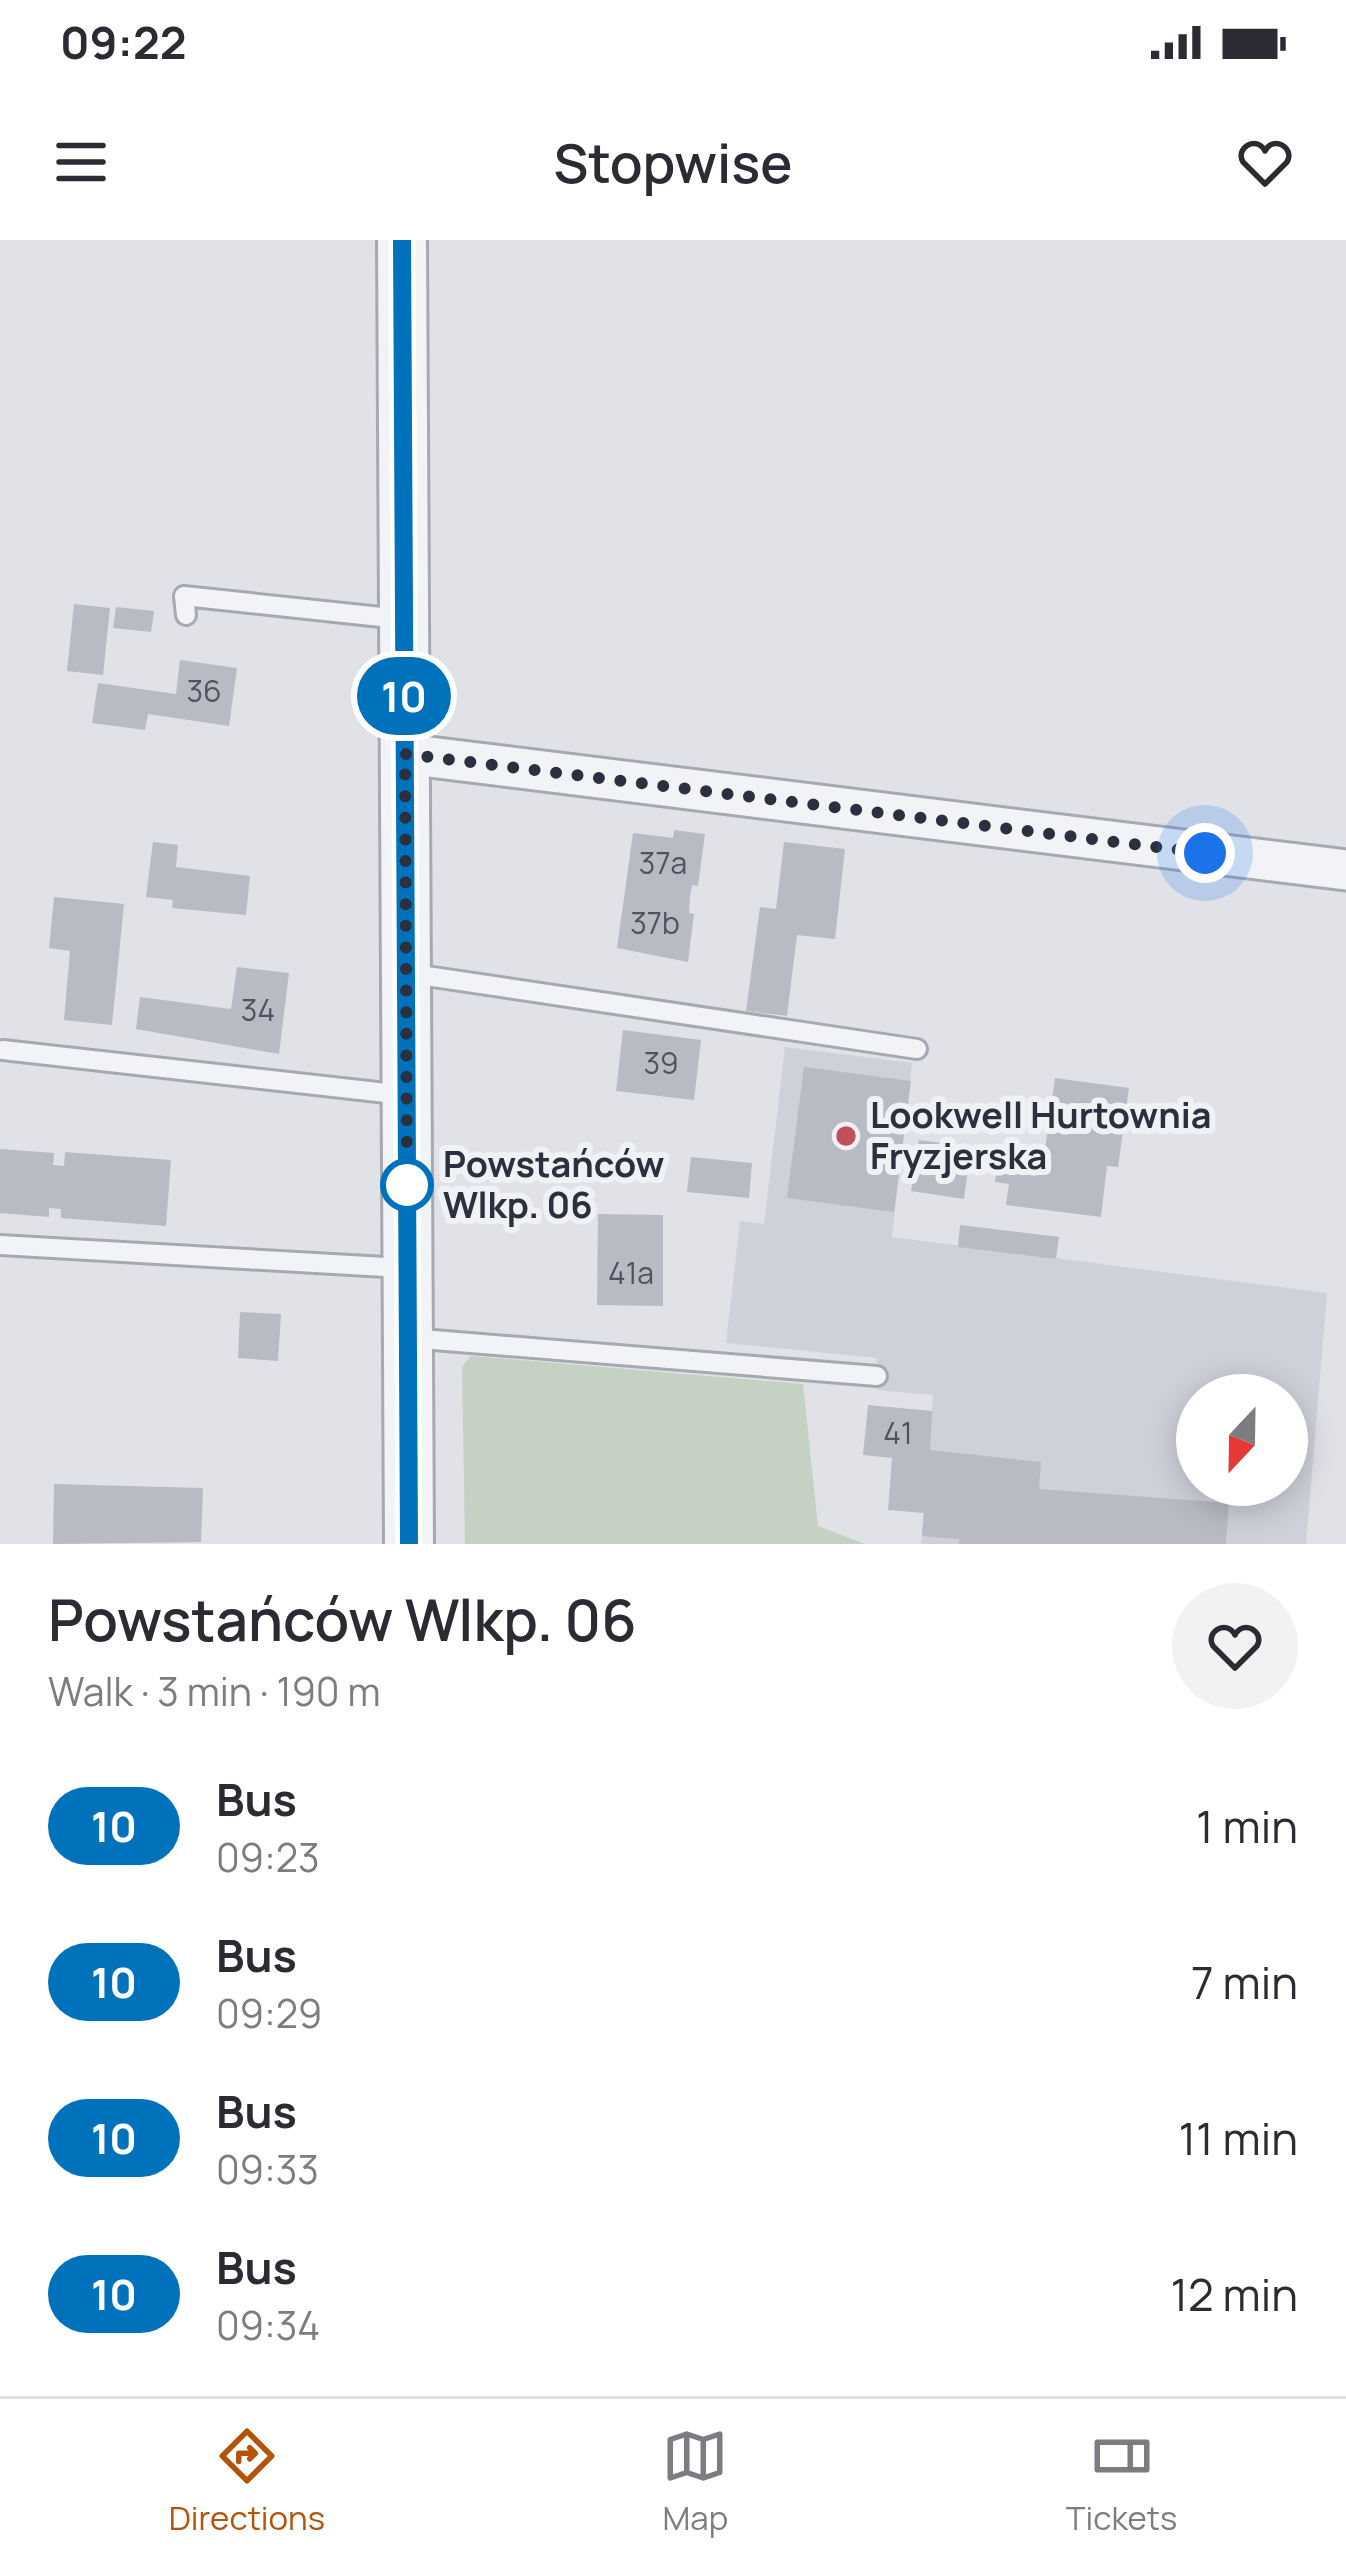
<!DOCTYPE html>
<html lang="en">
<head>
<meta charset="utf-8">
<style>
	:root { --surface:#fff; --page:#f2f2f3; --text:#2b2b33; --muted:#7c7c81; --line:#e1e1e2; --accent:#b45309 }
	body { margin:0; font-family:Manrope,sans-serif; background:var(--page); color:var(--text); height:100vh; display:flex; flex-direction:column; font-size:45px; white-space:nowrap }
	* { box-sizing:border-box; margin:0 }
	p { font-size:39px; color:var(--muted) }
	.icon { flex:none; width:66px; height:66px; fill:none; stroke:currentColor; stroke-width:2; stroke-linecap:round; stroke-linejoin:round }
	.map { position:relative; height:1304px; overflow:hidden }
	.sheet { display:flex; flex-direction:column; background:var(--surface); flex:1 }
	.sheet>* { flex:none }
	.badge { padding:0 24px; border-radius:39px; font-size:42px; line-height:78px }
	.needle { width:78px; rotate:202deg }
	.tools { position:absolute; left:1176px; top:1134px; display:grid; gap:24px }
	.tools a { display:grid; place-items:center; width:132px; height:132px; border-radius:50%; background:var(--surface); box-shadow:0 6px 30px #0003; font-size:60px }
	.you { position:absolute; width:60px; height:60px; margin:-30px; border:9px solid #fff; border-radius:50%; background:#1a73e8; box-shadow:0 0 0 18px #1a73e833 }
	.map>.badge { position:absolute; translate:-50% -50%; box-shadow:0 0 0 6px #fff }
	.round { display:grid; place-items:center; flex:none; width:126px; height:126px; border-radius:63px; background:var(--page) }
	.head { display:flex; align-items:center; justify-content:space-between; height:204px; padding:0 48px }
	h1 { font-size:57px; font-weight:600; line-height:90px }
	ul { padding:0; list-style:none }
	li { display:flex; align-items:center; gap:36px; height:156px; padding:0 48px }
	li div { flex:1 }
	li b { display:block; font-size:45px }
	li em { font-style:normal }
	li .badge { min-width:132px; font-weight:700; text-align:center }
	.status { display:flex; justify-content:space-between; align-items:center; height:84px; padding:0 60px; background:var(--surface); direction:ltr }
	.status svg { height:33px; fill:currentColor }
	header { display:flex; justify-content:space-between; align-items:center; height:156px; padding:0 48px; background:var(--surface); font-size:54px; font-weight:600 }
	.dock { display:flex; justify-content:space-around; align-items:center; height:168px; border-top:3px solid var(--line); background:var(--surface); font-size:33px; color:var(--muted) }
	.dock a { display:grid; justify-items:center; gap:6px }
	.dock .active { color:var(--accent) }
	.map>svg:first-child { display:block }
	.built { fill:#ced1d9; fill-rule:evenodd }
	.green { fill:#c5d1c2 }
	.building { fill:#b8bbc4 }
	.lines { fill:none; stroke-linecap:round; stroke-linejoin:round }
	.service-casing { stroke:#a6a9b1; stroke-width:24 }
	.minor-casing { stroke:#a6a9b1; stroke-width:45 }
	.tertiary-casing { stroke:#a6a9b1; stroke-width:54 }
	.service { stroke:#f2f3f6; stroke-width:18 }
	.minor { stroke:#f2f3f6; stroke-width:39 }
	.tertiary { stroke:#f2f3f6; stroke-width:48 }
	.line-casing { stroke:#fff; stroke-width:27 }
	.line { stroke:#0072bc; stroke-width:18 }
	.walk { stroke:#2a303d; stroke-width:12; stroke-dasharray:0 21.6 }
	.poi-dot { fill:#c24f5a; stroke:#eff1f5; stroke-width:4.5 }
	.stop-dot { fill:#fff; stroke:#0072bc; stroke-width:6 }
	.labels { text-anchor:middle; stroke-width:12; stroke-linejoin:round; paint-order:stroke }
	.number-label { font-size:30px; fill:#4e535f }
	.poi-label { font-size:36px; font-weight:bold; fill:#2a303d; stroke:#eff1f5; text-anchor:start }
	.stop-label { font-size:36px; font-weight:bold; fill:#2a303d; stroke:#eff1f5; text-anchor:start }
</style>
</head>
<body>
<div class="status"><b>09:22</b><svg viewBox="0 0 49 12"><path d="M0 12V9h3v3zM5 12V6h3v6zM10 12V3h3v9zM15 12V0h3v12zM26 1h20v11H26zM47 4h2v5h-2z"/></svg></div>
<header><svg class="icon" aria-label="menu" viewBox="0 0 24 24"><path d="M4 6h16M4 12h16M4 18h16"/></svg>Stopwise<svg class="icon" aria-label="heart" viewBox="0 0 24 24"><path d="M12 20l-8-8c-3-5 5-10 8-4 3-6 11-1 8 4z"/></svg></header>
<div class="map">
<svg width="1346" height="1304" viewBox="0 0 1346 1304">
	<rect width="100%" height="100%" fill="#e0e2e8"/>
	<path class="built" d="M785,807l127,16 -20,174 435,56 -21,251h-385l12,-149 -56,-5v-32l-151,-15 14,-122 24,3zM1197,1155h90v90h-90z"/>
	<path class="green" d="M471,1116l332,28 15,142 47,18h-400l-3,-177z"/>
	<g class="building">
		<path d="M74,364l36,4 -7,67 -36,-4z"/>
		<path d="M116,367l38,4 -3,21 -38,-4z"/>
		<path d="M180,420l57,8 -8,58 -81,-12 -3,16 -53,-7 6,-40 78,11z"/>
		<path d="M674,590l31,4 -7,52 -6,-1 -2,12 -1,16 5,1 -6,48 -71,-14 16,-115 40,5z"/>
		<path d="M153,602l25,3 -2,22 74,9 -4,39 -74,-7 1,-8 -27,-3z"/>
		<path d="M784,602l61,7 -10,90 -38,-4 -10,81 -41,-5 14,-104 16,2z"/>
		<path d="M54,657l70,7 -12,121 -48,-5 6,-69 -21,-3z"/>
		<path d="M237,727l52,6 -10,81 -143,-25 4,-32 91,12z"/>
		<path d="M623,790l78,10 -7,60 -78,-9z"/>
		<path d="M804,827l107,14 -17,131 -107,-14z"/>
		<path d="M1055,838l74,10 -11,79 -11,-1 -6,51 -95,-12 3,-21 -14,-2 4,-32 45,7z"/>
		<path d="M919,900l52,7 -7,52 -53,-8z"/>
		<path d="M0,909l54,4 -1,12 11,1 1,-14 106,8 -5,66 -105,-8v-9l-12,-1v9l-49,-4z"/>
		<path d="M691,917l61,6 -3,35 -62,-6z"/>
		<path d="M598,974l65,1v91l-66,-1z"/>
		<path d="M960,985l99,12 -3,22 -98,-12z"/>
		<path d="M240,1072l41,2 -3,47 -40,-3z"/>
		<path d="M868,1165l64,6 -2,39 111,12 -2,27 190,14 -3,41h-267v-5l-37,-3 2,-23 -36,-3 4,-52 -29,-3z"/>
		<path d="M54,1244l149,4 -2,54 -148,2z"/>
	</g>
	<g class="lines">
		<g class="service-casing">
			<g id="service">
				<path d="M186,375l-2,-19 216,23"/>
				<path d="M406,733l511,76"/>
				<path d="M3,810l401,45"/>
				<path d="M0,1005l403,23"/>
				<path d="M409,1098l468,38"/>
			</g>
		</g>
		<g class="minor-casing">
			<path id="minor" d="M405,514l941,116"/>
		</g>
		<g class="tertiary-casing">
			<path id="tertiary" d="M402,0l7,1304"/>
		</g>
		<use href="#service" class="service"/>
		<use href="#minor" class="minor"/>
		<use href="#tertiary" class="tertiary"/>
	</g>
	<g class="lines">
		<g class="line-casing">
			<path id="line" d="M402,0l7,1304"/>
		</g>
		<use href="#line" class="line"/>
		<path class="walk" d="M407,945l-2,-431 800,99"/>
	</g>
	<circle class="poi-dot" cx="846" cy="896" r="12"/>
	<circle class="stop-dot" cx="407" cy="945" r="24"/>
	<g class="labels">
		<g class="number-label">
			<text x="204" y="462">36</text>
			<text x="663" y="634">37a</text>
			<text x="655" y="694">37b</text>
			<text x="258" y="781">34</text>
			<text x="661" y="834">39</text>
			<text x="631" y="1044">41a</text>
			<text x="898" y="1204">41</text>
		</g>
		<g class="poi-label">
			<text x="870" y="888">Lookwell Hurtownia<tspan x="870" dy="41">Fryzjerska</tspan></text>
		</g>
		<g class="stop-label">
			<text x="443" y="937">Powstańców<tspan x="443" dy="41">Wlkp. 06</tspan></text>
		</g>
	</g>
</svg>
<div class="tools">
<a><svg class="needle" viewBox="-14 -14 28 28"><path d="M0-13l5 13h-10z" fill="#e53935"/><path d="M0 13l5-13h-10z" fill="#7c7c81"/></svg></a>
</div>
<div class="you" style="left:1205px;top:613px"></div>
<b class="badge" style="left:404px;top:456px;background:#0072bc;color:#fff">10</b>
</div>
<section class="sheet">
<div class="head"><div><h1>Powstańców Wlkp. 06</h1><p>Walk · 3 min · 190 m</p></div><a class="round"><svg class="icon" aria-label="heart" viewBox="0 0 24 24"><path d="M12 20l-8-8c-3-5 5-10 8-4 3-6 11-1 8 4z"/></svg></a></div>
<ul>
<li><span class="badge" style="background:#0072bc;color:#fff">10</span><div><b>Bus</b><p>09:23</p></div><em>1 min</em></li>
<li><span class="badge" style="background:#0072bc;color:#fff">10</span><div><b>Bus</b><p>09:29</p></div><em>7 min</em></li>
<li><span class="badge" style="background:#0072bc;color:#fff">10</span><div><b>Bus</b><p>09:33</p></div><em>11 min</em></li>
<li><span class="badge" style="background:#0072bc;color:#fff">10</span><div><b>Bus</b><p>09:34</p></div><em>12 min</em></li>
</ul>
</section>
<nav class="dock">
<a class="active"><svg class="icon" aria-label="directions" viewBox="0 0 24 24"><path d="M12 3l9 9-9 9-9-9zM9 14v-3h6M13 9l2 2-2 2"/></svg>Directions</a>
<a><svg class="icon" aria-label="map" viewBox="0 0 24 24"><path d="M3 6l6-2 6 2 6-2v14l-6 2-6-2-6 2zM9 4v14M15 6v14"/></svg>Map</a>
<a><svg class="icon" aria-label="tickets" viewBox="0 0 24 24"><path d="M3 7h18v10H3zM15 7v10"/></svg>Tickets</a>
</nav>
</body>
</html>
